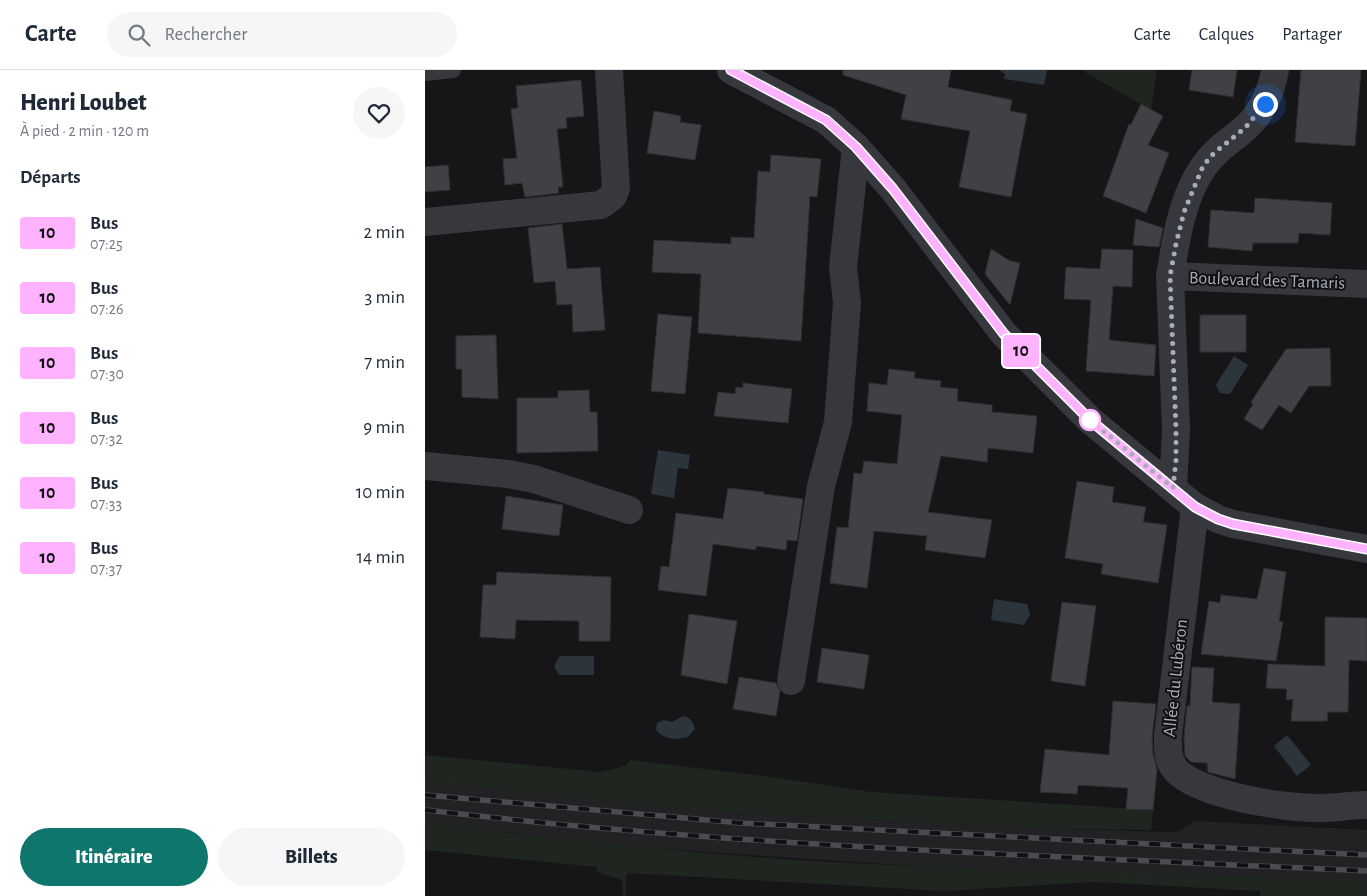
<!DOCTYPE html>
<html lang="fr">
<head>
<meta charset="utf-8">
<style>
	:root { --surface:#fff; --page:#f6f6f7; --text:#1f2937; --muted:#747a83; --line:#e0e1e3; --accent:#0f766e }
	body { margin:0; font-family:"Alegreya Sans",sans-serif; background:var(--page); color:var(--text); height:100vh; display:flex; flex-direction:column; font-size:19px; white-space:nowrap }
	* { box-sizing:border-box; margin:0 }
	p { font-size:16px; color:var(--muted) }
	.icon { flex:none; width:28px; height:28px; fill:none; stroke:currentColor; stroke-width:2; stroke-linecap:round; stroke-linejoin:round }
	.map { position:relative; flex:1; overflow:hidden }
	.sheet { display:flex; flex-direction:column; background:var(--surface); width:425px }
	.sheet>* { flex:none }
	.badge { padding:0 10px; border-radius:4px; font-size:18px; line-height:32px }
	.you { position:absolute; width:25px; height:25px; margin:-12px; border:4px solid #fff; border-radius:50%; background:#1a73e8; box-shadow:0 0 0 8px #1a73e833 }
	.map>.badge { position:absolute; translate:-50% -50%; box-shadow:0 0 0 2px #fff }
	h2 { padding:0 20px; font-size:19px; line-height:45px }
	.round { display:grid; place-items:center; flex:none; width:52px; height:52px; border-radius:26px; background:var(--page) }
	.summary { display:flex; align-items:center; justify-content:space-between; height:85px; padding:0 20px }
	h1 { font-size:24px; font-weight:800; line-height:38px }
	.primary-button { display:flex; gap:10px; margin-top:auto; padding:10px 20px }
	.primary-button a { flex:1; height:58px; border-radius:30px; background:var(--accent); color:#fff; font-size:20px; font-weight:800; line-height:58px; text-align:center }
	.primary-button a+a { background:var(--page); color:var(--text) }
	ul { padding:0; list-style:none }
	li { display:flex; align-items:center; gap:15px; height:65px; padding:0 20px }
	li div { flex:1 }
	li b { display:block; font-size:19px }
	li em { font-style:normal }
	li .badge { min-width:55px; font-weight:700; text-align:center }
	header { display:flex; align-items:center; gap:30px; box-sizing:border-box; height:70px; padding:0 25px; background:var(--surface); border-bottom:1px solid var(--line) }
	header strong { font-size:24px }
	nav { display:flex; gap:28px; margin-inline-start:auto; font-size:18px }
	.search { width:350px; height:45px; background:var(--page); display:flex; align-items:center; gap:12px; box-sizing:border-box; padding:0 18px; border-radius:28px; color:var(--muted); font-size:19px }
	main { display:flex; flex:1; min-height:0 }
	.map>svg:first-child { display:block }
	.built { fill:#222225 }
	.green { fill:#1e261f }
	.water { fill:#2c353c }
	.building { fill:#404145; stroke:#303034 }
	.lines { fill:none; stroke-linecap:round; stroke-linejoin:round }
	.lane { stroke:#37383d; stroke-width:16 }
	.street { stroke:#37383d; stroke-width:28 }
	.rail-casing { stroke:#4a4c52; stroke-width:5.5 }
	.rail { stroke:#111113; stroke-width:4; stroke-dasharray:11; stroke-linecap:butt }
	.line-casing { stroke:#fff; stroke-width:11 }
	.line { stroke:#ffb3ff; stroke-width:8 }
	.walk { stroke:#a8adb8; stroke-width:5; stroke-dasharray:0 9 }
	.stop-dot { fill:#fff; stroke:#ffb3ff; stroke-width:2.5 }
	.labels { text-anchor:middle; stroke-width:4; stroke-linejoin:round; paint-order:stroke }
	.street-label { font-size:18px; fill:#a8adb8; stroke:#111113 }
</style>
</head>
<body>
<header>
<strong>Carte</strong>
<div class="search"><svg class="icon" aria-label="search" viewBox="0 0 24 24"><circle cx="10" cy="10" r="6"/><path d="M15 15l6 6"/></svg>Rechercher</div>
<nav><a>Carte</a><a>Calques</a><a>Partager</a></nav>
</header>
<main>
<section class="sheet">
<div class="summary"><div><h1>Henri Loubet</h1><p>À pied · 2 min · 120 m</p></div><a class="round"><svg class="icon" aria-label="heart" viewBox="0 0 24 24"><path d="M12 20l-8-8c-3-5 5-10 8-4 3-6 11-1 8 4z"/></svg></a></div>
<h2>Départs</h2>
<ul>
<li><span class="badge" style="background:#ffb3ff;color:#111">10</span><div><b>Bus</b><p>07:25</p></div><em>2 min</em></li>
<li><span class="badge" style="background:#ffb3ff;color:#111">10</span><div><b>Bus</b><p>07:26</p></div><em>3 min</em></li>
<li><span class="badge" style="background:#ffb3ff;color:#111">10</span><div><b>Bus</b><p>07:30</p></div><em>7 min</em></li>
<li><span class="badge" style="background:#ffb3ff;color:#111">10</span><div><b>Bus</b><p>07:32</p></div><em>9 min</em></li>
<li><span class="badge" style="background:#ffb3ff;color:#111">10</span><div><b>Bus</b><p>07:33</p></div><em>10 min</em></li>
<li><span class="badge" style="background:#ffb3ff;color:#111">10</span><div><b>Bus</b><p>07:37</p></div><em>14 min</em></li>
</ul>
<div class="primary-button"><a>Itinéraire</a><a>Billets</a></div>
</section>
<div class="map">
<svg width="942" height="826" viewBox="0 0 942 826">
	<rect width="100%" height="100%" fill="#161618"/>
	<path class="built" d="M0,711l268,29 361,19 123,3 17,-11 173,9v66l-735,-49 -207,-24z"/>
	<g class="green">
		<path d="M656,0h76l-6,40z"/>
		<path d="M0,685l175,17 25,-6 6,-6 140,17 101,15 281,18 -2,20 -97,-1 -361,-19 -268,-29z"/>
		<path d="M0,753c134,16 269,31 404,39 178,9 355,13 533,17l1,17h-103v-5l-166,-9 -150,9 -316,-18 -2,4v19h-3l-1,-16 -25,-8v-5l-172,-17z"/>
	</g>
	<g class="water">
		<path d="M574,0h48l-3,15 -40,-6 1,-5z"/>
		<path d="M809,286l14,9 -18,29 -10,-1 -4,-8z"/>
		<path d="M233,380l32,5 -2,14 -10,-1 -4,30 -23,-4z"/>
		<path d="M569,529l33,5 3,11 -6,10 -33,-5z"/>
		<path d="M135,586h34v19h-35l-5,-9z"/>
		<path d="M258,646c8,2 10,5 12,13l-7,8c-12,3 -23,3 -32,-7l1,-7 7,-3 8,2z"/>
		<path d="M862,665l24,30 -14,11 -23,-30z"/>
	</g>
	<g class="building">
		<path d="M418,0h108l-3,17 64,13 -2,11 17,3 -16,83 -52,-10 11,-56 -69,-12 5,-24 -63,-20z"/>
		<path d="M767,0h45l-4,27 -44,-7z"/>
		<path d="M876,0h60l-6,76 -60,-4z"/>
		<path d="M156,10l3,36 -18,2 1,10 -10,1 6,58h-5l1,6 -34,4 -3,-14 -17,2 -2,-26 14,-1 -6,-49 7,-1 -2,-22z"/>
		<path d="M716,34l22,12 -15,29 21,8 -23,60 -43,-17 26,-72 2,1z"/>
		<path d="M229,41l27,5 -1,6 21,3 -6,35 -48,-7z"/>
		<path d="M346,85l50,4 -4,38 -7,-1 -9,145 -103,-8 3,-59 -49,-2 2,-32 77,4v-7l23,1 4,-67 12,1z"/>
		<path d="M23,95l2,25 -25,2v-25z"/>
		<path d="M830,128l77,5 -2,32 -31,-2 -1,10h-45l-1,8 -44,-4 3,-37 43,3z"/>
		<path d="M711,149l27,9 -4,19 -26,-2z"/>
		<path d="M137,154l5,45 33,-2 5,63 -32,2 -1,-28 -15,1 -2,-24 -21,2 -6,-55z"/>
		<path d="M566,179l19,12 10,2 -10,42 -25,-31z"/>
		<path d="M677,179l31,1 -1,37 -19,-1 -4,54 47,5 -2,31 -68,-5 5,-71 -27,-1 2,-32 34,2z"/>
		<path d="M233,244l34,3 -7,77 -34,-3z"/>
		<rect x="775" y="245" width="46" height="37"/>
		<path d="M71,265l2,64 -36,-2v-28h-6v-33z"/>
		<path d="M905,278l1,38h-22l-18,27 -12,-8 -17,25 -18,-11 9,-15 -2,-2 35,-53z"/>
		<path d="M464,299l26,3 -1,6 27,3 -1,6 18,2 -1,12 35,4v7l45,4 -4,37 -45,-5 -1,14 -46,-6 -13,56 64,8 -7,38 -60,-8 2,-14 -53,-5 -7,57 -37,-5 7,-56 11,1 6,-55 8,1 2,-13 33,3 5,-49 -35,-4 2,-28 18,2z"/>
		<path d="M318,313l49,6 -4,34 -74,-7 4,-24 17,2 1,-7 7,1z"/>
		<path d="M164,320l1,22h7l1,39 -81,2v-55h41v-7z"/>
		<path d="M652,411l37,6 -2,15 34,5 -3,15 24,3 -9,58 -57,-9 2,-10 -38,-6z"/>
		<path d="M303,418l36,4v2l39,5 -6,42 -10,-1 -1,10 -30,-4v4l-43,-6 -7,52 -48,-6 3,-24 8,1 7,-54 47,6z"/>
		<path d="M81,426l57,9 -4,31 -57,-7z"/>
		<path d="M839,498l22,4 -7,49 4,1 -7,39 -75,-7 8,-53 11,2 1,-8 36,4z"/>
		<path d="M72,502l114,5 -1,64h-31v-20l-63,-1 -1,19 -35,-2 3,-52h13z"/>
		<path d="M637,532l34,4 -11,80 -34,-5z"/>
		<path d="M264,544l48,7 -10,63 -46,-9z"/>
		<path d="M900,547l42,1v43l-18,-1 -1,52h-20l-1,9h-36l2,-22 -7,1 1,-11 -21,-1 2,-24 57,2z"/>
		<path d="M397,578l47,7 -5,34 -47,-7z"/>
		<path d="M767,597l22,1 -2,34 28,2 -5,75 -27,-7 -1,-9 -16,-1 -6,-6 -1,-19 3,-31h3z"/>
		<path d="M314,607l37,6 4,8 -4,25 -43,-7z"/>
		<path d="M688,631l43,3 -4,32 1,18 4,15 -4,41 -27,-1 2,-21 -50,-3 -1,9 -37,-2 5,-43 64,6z"/>
	</g>
	<g class="lines">
		<path class="lane" d="M0,3l28,-3"/>
		<g class="street">
			<path d="M306,0l95,50 30,27 37,42 111,145 86,86 105,87 23,12 15,5 134,25"/>
			<path d="M0,152l176,-17 12,-9 3,-8 -7,-118"/>
			<path d="M745,206c6,-37 12,-79 34,-110 10,-15 26,-25 39,-36 19,-16 28,-37 32,-60"/>
			<path d="M0,396l83,8 26,5 95,31"/>
			<path d="M748,418l3,-58 -6,-154 197,8"/>
			<path d="M770,437l-27,229c0,11 -1,23 7,33 21,26 113,40 146,39 15,0 31,-3 46,-3"/>
			<path d="M366,611l30,-195 17,-64 9,-119 -4,-36 13,-120"/>
		</g>
		<g class="rail-casing">
			<g id="rail">
				<path d="M0,725l316,28 626,32"/>
				<path d="M0,740c313,37 628,46 942,61"/>
			</g>
		</g>
		<use href="#rail" class="rail"/>
	</g>
	<g class="lines">
		<g class="line-casing">
			<path id="line" d="M306,0l95,50 30,27 37,42 111,145 86,86 105,87 23,12 15,5 134,25"/>
		</g>
		<use href="#line" class="line"/>
		<path class="walk" d="M665,350l83,68 3,-28v-30l-6,-154 6,-32 8,-32 19,-46 11,-13 31,-25 20,-24"/>
	</g>
	<circle class="stop-dot" cx="665" cy="350" r="10"/>
	<g class="labels">
		<g class="street-label">
			<text transform="translate(842 210) rotate(2)" y="6">Boulevard des Tamaris</text>
			<text transform="translate(750 608) rotate(-84)" y="6">Allée du Lubéron</text>
		</g>
	</g>
</svg>
<div class="you" style="left:840px;top:34px"></div>
<b class="badge" style="left:596px;top:281px;background:#ffb3ff;color:#111">10</b>
</div>
</main>
</body>
</html>
